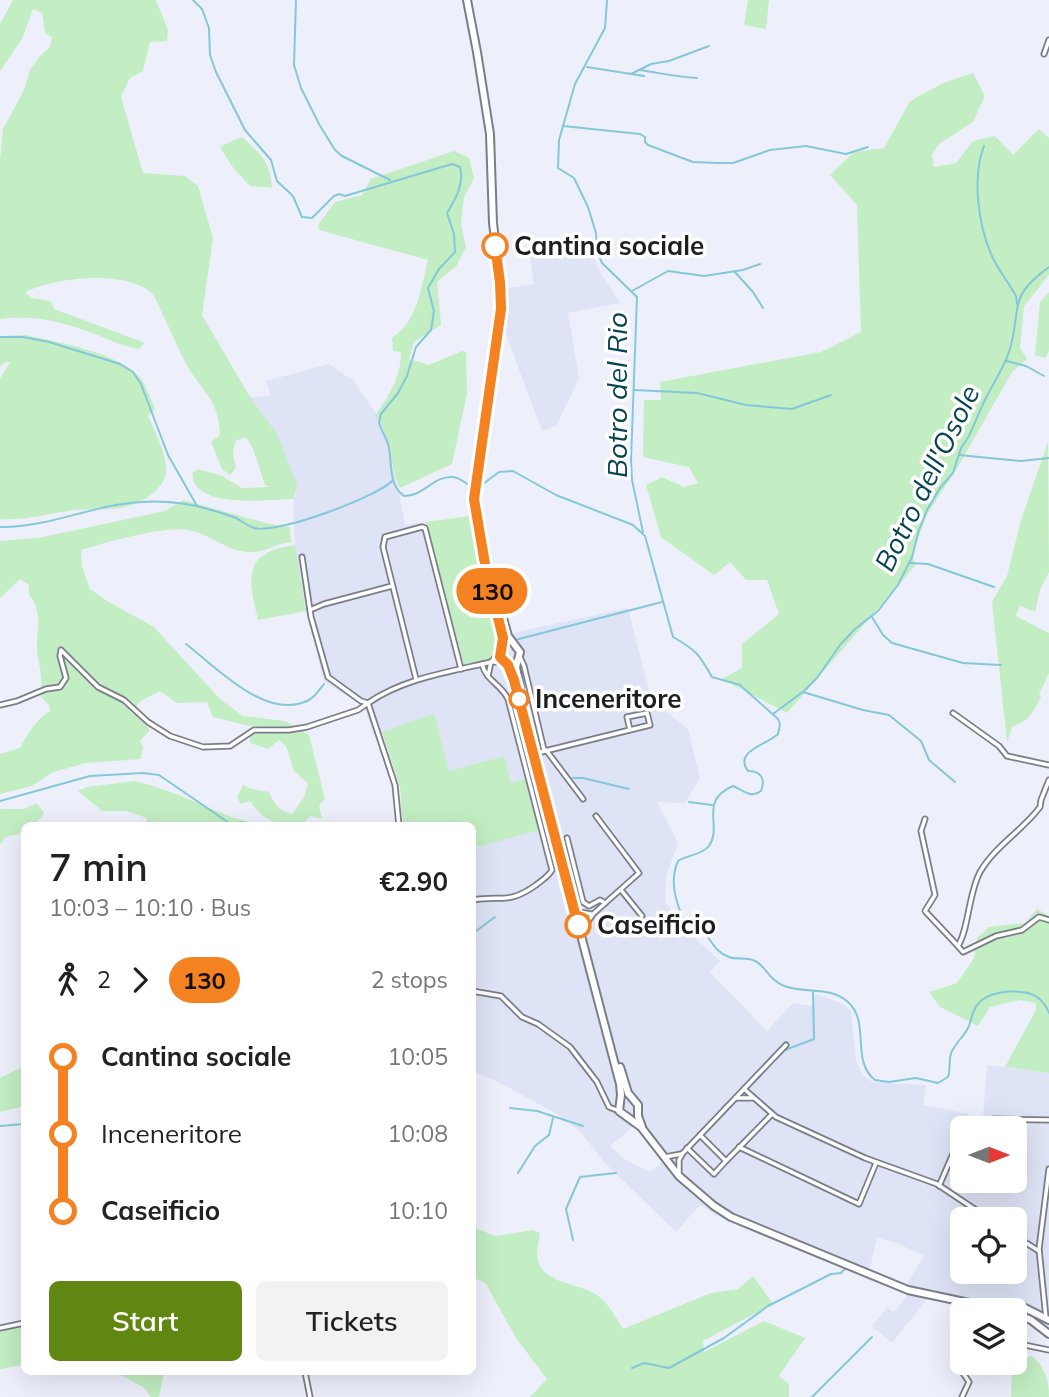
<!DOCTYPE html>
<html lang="en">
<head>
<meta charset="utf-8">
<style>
	:root { --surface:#fff; --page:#f2f2f2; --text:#222; --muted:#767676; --accent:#5f8711 }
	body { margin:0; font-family:Mulish,sans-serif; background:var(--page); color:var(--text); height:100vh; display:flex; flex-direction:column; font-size:26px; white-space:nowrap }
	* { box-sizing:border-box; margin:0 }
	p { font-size:23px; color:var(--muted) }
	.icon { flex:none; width:38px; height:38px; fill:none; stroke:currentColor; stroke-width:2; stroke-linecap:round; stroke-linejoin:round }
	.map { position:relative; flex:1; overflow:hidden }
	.drawer { position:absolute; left:21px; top:822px; width:455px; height:553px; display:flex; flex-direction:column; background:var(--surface); border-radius:10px; box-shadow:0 7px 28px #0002 }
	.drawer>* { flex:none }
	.badge { padding:0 14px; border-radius:23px; font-size:24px; line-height:46px }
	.needle { width:46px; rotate:90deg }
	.buttons { position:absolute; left:950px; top:1116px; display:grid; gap:14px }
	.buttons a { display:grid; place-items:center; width:77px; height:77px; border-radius:10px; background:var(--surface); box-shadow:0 7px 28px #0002; font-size:35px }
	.map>.badge { position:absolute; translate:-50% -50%; box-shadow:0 0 0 4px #fff }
	.legs { display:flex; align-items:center; gap:10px; height:77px; padding:0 28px; font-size:23px }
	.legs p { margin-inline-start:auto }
	.head { display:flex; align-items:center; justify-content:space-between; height:119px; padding:0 28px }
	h1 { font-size:38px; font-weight:600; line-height:52px }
	.primary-button { display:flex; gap:14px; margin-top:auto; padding:14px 28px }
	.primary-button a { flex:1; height:80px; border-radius:10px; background:var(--accent); color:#fff; font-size:28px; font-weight:600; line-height:80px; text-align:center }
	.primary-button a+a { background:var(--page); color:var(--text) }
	ul { padding:0 28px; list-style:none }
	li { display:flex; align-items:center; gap:24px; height:77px; font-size:26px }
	li i { display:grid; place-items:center; width:10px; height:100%; margin:0 9px; background:currentColor }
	li i::after { content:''; width:18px; height:18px; margin:-9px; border:5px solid; border-radius:50%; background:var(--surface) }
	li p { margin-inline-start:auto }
	li:first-child i { background:linear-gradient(#0000 50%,currentColor 0) }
	li:last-child i { background:linear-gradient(currentColor 50%,#0000 0) }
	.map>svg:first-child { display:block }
	.built { fill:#dee4f6; fill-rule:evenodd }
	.green { fill:#c3edc3 }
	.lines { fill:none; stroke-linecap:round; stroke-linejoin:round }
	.stream { stroke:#85c7da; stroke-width:2 }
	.street-casing { stroke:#7b7e88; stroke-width:7 }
	.secondary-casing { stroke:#7b7e88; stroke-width:10 }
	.street { stroke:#fff; stroke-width:3.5 }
	.secondary { stroke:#fff; stroke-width:6 }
	.line-1-casing { stroke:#fff; stroke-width:16 }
	.line-1 { stroke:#f58220; stroke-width:10 }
	.stop-1-dot { fill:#fff; stroke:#f58220; stroke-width:3.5 }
	.labels { text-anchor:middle; stroke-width:7; stroke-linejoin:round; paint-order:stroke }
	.stop-label { font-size:26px; font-weight:bold; fill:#1d1e22; stroke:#fefefe; text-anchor:start }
	.water-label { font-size:28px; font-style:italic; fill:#064451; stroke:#fefefe }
</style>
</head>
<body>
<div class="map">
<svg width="1049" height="1397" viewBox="0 0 1049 1397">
	<rect width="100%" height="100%" fill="#edf0fb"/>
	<g class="built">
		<path d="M590,239l4,19 6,14 20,31 -52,10 11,65 -22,47 -15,6 -40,-107 1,-35 31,-5 -5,-33z"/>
		<path d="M329,364l25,17 28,42 8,24 15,78 20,-3 37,142 29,-6 7,-14 1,-8 129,-28 23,91 37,30 12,49 -15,25 -28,-1 21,41 -12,34 -1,24 19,27 36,33 -10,11 57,59 26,-28 18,3 4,-12 26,9 10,8 5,49 6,14 10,8 54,3 -3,20 46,9v9l14,-7 4,-51 62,8v265l-34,-21v-6h-24l-64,-12 -35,44 -20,-17 15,-18 7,4 15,-19 -6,-3 21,-34 -27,-13 -20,-5 -9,39 -145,-58 -23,-14 -24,27 -73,-71 -23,-30 -23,-17 -55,-30 -29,-13v-223l65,-18 -13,-50 -14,3 -7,-27 -55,15 -16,-56 -60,20 -7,-24 -6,-7 -36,-22 -18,-71 -11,-66 -2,-32 1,-14 3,-6 -47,-96 21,-1 -5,-15zM634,1126l6,3 23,32 -13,11 -26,-13 -14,-13zM962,1129h53v52h-53zM962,1220h53v52h-53z"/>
	</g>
	<g class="green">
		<path d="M13,0h143l12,30 -1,11 -17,1 -7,29 -13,7 -9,19 22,76 42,3 13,10 15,52 -11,77 48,82 27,37 20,50 -3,15c-24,0 -84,9 -99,-15 -2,-3 -2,-7 -3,-11l6,-4 24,7 20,12 27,-1 -4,-2 -12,-36 -7,-12 -11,4 -2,13 3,14 -6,7 -8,-6 -11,-27 9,-7c-1,-38 -21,-45 -36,-75 -10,-21 -20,-44 -31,-66 -26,-25 -97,-17 -128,-2l7,6 19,3 3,8 91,34 -6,6c-18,-3 -31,-10 -47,-16 -33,-12 -57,-18 -92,-14v-159l3,-31 21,-39 6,-20 10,-14 10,-9 2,-10 -7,-4 -3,-20 -9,-4 -11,30 -22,32v-47z"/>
		<path d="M748,0h21l-3,29 -22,-4z"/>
		<path d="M973,73l12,23 -12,26 -34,22 -7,11 2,12 22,-4 17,-22 22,-5 18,19 26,-26 10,9v137l-25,31 -4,42 7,11 -15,13 -53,93 -31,48 -16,39 3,14 -128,147 -65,-34 20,-11v-24l37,-30 -12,-34h-21l-16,-18 -16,13 -53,-38 -15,-52 16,-8 22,10 14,-4 -9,-16 -46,-10 1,-57h17l-1,-18 161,-30 40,-20 -4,-127 -27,-30 24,-23 30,-4 26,-47 33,-18z"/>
		<path d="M242,137c20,18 28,24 30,51l-22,-2 -16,-17 -13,-20v-3z"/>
		<path d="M454,151l15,7 5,20 -10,19 -3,27 5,23 -9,18 -20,17 4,43 -27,17 -5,17 20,6 33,-14 4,1 1,41 -15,71 -52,24c-11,-23 -7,-51 -25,-72 14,-20 26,-39 26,-64l-8,-1 -1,-13c27,-19 28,-48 36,-78l-109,-30 -1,-5 17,-23 27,-7 9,-16z"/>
		<path d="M1049,292v59l-4,7 -10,-3 5,-53z"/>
		<path d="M26,335c34,8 93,17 115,44 6,8 10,21 14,30l-7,6c6,16 19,38 18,56 0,9 -7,17 -14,23 -24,19 -48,14 -77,16 -26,3 -49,11 -75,9v-140l10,-17h-5l-5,5v-31z"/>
		<path d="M1048,442l1,130 -9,18 -5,22 -15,-6 -4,10 33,17v40l-10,21 2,3c-9,17 -12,24 -29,30l-5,15 -15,-140 15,-26 14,-56z"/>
		<path d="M183,500l87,24 20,3 1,15c-12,1 -25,9 -36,10 -26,2 -44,-18 -67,-22 -22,-5 -85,13 -107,20l1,17 8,22 17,12 47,26 66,72 23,17 41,5 9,4 -3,2 -40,-1 -37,-9 -6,-15 -30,1 -17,-12 -21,11 -5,9 16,19 -10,11 3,6 -2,12 -55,4 -33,9 -21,14 -32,8v-40l20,-6c7,-14 17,-29 30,-37l-1,-6 -9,-9c4,-17 -1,-29 -3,-46 -1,-20 7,-38 -8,-55v-10l-9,-6 -20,19v-57l38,-3 127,-27z"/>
		<path d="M470,516l29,124 -8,18 -27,7 -39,-143z"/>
		<path d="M295,545l11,66 -48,9c-10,-42 -16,-68 37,-75z"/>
		<path d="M434,714l15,57 55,-15 7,27 14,-4 14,51 -66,18 -1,-22h-69l-3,-39 -18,-55z"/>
		<path d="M257,731h45l7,4 16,64 -6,7 3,13 -12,-3 -9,10c-22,0 -39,-6 -51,-25l-9,3 -4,-6 6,-13 8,4 18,3c5,12 10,19 23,22l12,-17 4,-14 -14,-12 -8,-25 -7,-6 -11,9 -18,-6v-8z"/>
		<path d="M135,781c34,8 64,23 96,36 9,3 17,3 26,9h-112l2,-8 -21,-7h-24l-24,-20 9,-4z"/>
		<path d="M37,803l7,10 -9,13h-11v7l-19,4 -5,8v-36h24z"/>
		<path d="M1037,909l12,7v157l-44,-6 31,-57v-7l-17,-3 -29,7 -12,19 -38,-19 -11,-15 28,-9 17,-25 3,-20 12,-11 36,-4z"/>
		<path d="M24,1066v40l-24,6v-34z"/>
		<path d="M473,1227l22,9 38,-6 7,3c-1,7 -3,15 -3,22 3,30 41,27 60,40 12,9 18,21 26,34l88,-36 27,-4 15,-13 20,28 -70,37 1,11 60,-31 41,17 -26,38 10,8v13h-259l17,-18 -31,-41 -30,-54 -13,-7z"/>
		<path d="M24,1326v39l-24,4v-39z"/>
		<path d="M1032,1356c13,12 17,24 17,41h-38l1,-34z"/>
		<path d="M115,1372h49l-5,25h-8l-8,-10z"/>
	</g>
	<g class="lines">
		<g class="stream">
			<path d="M193,0l9,9 7,19 1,27 6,17 29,58 26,30 6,21 16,15 9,21 10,1 22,-22 5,-2 6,2 107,-32 8,3c4,18 -4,31 -13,46l7,21 1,18 -16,17 -11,19 6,23 -3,19 -15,17 -9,29 -9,17 -17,21 -2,9c2,7 7,14 9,21 5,17 -1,40 16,52 19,1 30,-21 49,-19 9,1 13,8 21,10"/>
			<path d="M296,0l-2,65 7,23 18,36 16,26 7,6 48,24"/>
			<path d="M607,0l-2,28 -30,56 -16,56 -1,28 16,10 14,29 8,26 1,18 5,12 35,34 -6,163 1,20 11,52"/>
			<path d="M587,67l57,9"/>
			<path d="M640,70c20,3 37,7 57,8"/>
			<path d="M631,74l20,-10 18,-3 40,-15"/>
			<path d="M563,126l77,8 5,3v5l3,3 45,17 25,1h15l37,-13 36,-4 40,8 22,-7"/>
			<path d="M984,146c-12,31 -6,77 7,108 6,14 17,28 25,42l1,8"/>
			<path d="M734,271l19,21 10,16"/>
			<path d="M632,291l36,-20 36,5 39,-6 17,-6"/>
			<path d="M0,337h23l26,5 71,22 13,8 8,12 27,71 29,51"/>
			<path d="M1006,361l20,5 18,10"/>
			<path d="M634,390l63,3 49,12 46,4 39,-14"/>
			<path d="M959,455l62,6 28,-3"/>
			<path d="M479,487l20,-15 14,-1 43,24 77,30 12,11 28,101c23,13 26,17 39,40l28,8 38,34 2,5 -2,10c-11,11 -45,17 -30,37 13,0 18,8 13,20 -10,8 -18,-1 -28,-5 -35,15 -10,40 -24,60 -7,9 -22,9 -31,15 -9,20 -2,41 6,60 6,4 15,5 19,10 9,10 12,21 26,26 8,3 19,0 26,4 10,4 13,18 27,24 22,10 48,0 66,17 23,21 2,58 27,78l14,2 27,-4 22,5 10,-6c3,-8 0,-19 4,-26 4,-8 12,-15 16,-23 4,-8 4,-19 11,-25 8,-10 30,-13 42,-11 14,1 23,8 28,21"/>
			<path d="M0,527c49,1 94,-23 142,-25 31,-2 65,5 94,16 6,3 12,8 18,10 21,7 124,-31 139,-48"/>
			<path d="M910,563l18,1 66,23"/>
			<path d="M872,617l11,18 9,8 71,20 38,2"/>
			<path d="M515,640l147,-38"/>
			<path d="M186,644c30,23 81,78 123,56 6,-3 11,-11 15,-16"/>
			<path d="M803,692l60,18 26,5 32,26 8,19 26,22"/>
			<path d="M773,714l31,-23 13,-13 23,-33 15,-16 23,-18 20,-26 14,-28 7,-27 8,-20 13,-22 13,-15 8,-25 8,-12c6,-13 11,-27 18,-40 7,-14 17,-29 22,-44 14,-44 -4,-53 40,-85"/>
			<path d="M573,778h10l46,11"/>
			<path d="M0,801l90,-25 53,-3 16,2 73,50 10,-3 6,4"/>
			<path d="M689,802l23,3"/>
			<path d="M472,934l23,-17"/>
			<path d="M785,1050l29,-11 -1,-48"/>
			<path d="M510,1108l27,3 46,15"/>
			<path d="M0,1126l24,-2"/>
			<path d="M518,1173l17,-27 14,-11 4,-17"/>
			<path d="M573,1240l-7,-31 14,-32 36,-4"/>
			<path d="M632,1368l12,-5 25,5 55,-30 44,-32 63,-32 10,-1 4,-4"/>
			<path d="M812,1397l60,-60"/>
		</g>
		<g class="street-casing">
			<g id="street">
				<path d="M1044,54l5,-14"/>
				<path d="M302,557l9,60 17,60 33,24 7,2c37,-25 81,-31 123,-41h11"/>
				<path d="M310,610l14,-6 68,-18"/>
				<path d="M520,657l4,9 20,84"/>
				<path d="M488,676l3,-14 8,-9"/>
				<path d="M416,679l-33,-132 2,-10 37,-10 3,1 36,141"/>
				<path d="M0,705l17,-4 29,-12 14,-2 6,-9 -6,-22 1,-6 37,37 26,13 24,22 22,14 33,11 27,-1 24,-16h35l18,-3 51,-17 10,-7 27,82 4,41"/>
				<path d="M953,713l46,33 8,10 42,9"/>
				<path d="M546,750l37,49"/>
				<path d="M537,753l113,-28 -3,-12 -20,4 3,13"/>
				<path d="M1049,780l-8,20 -1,7c-18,24 -45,39 -60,65 -12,23 -11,56 -22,74l5,6 33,-16 26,-6 17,-13 10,3"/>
				<path d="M925,819l-4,12 14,64 -10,16 33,35"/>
				<path d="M567,838l16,64 6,4 11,-6 5,3"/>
				<path d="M621,890l21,26"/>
				<path d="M472,900c30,-5 36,5 64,-15 6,-5 12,-8 16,-15l-44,-171c-7,-15 -22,-18 -26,-35"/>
				<path d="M579,912l12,2"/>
				<path d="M583,929l10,-15 46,-41 -43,-57"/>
				<path d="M472,991l29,5 21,21 16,7 32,23 27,35 12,25 10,4"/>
				<path d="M744,1089l32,28 89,41 72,26 54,36"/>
				<path d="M736,1098h17"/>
				<path d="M968,1129l26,-10 55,1"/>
				<path d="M739,1147l120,57 17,-41"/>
				<path d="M687,1148l27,26 12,-13 -26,-26"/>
				<path d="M665,1157l16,-3"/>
				<path d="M727,1160l45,-46"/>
				<path d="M679,1175v-15l4,-7 103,-108"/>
				<path d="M939,1186l23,-53"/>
				<path d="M1015,1236l24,15"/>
				<path d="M1046,1318l-7,-69 10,-80"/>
				<path d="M0,1328l24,-5"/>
				<path d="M1015,1343l34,7"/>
				<path d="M305,1372l5,25"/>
				<path d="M962,1397l7,-15 -8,-12 1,-23"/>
			</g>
		</g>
		<g class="secondary-casing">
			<g id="secondary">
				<path d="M467,0l10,52 13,82 3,89 7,59 1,27 -27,187 3,27 26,113 -3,21 7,8 7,15 106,404 1,11 -2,16 22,16 38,49 35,30 17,11 177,73 99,21"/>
				<path d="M501,611l7,25 12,16 -4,15 4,21"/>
				<path d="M620,1067l8,26 10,12v11l4,11"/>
				<path d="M990,1304l35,4 24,12"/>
				<path d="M1015,1313l16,7 18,14"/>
			</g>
		</g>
		<use href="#street" class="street"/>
		<use href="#secondary" class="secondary"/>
	</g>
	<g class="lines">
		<g class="line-1-casing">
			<path id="line-1" d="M495,246l5,36 1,27 -27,190 11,65 18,74 -3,19 8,8 6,15 64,245"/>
		</g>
		<use href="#line-1" class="line-1"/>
	</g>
	<g class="stop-1-dot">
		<circle cx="495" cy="246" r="12"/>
		<circle cx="519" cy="699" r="9"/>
		<circle cx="578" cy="925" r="12"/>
	</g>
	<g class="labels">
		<g class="stop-label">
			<text x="514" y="255">Cantina sociale</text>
			<text x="535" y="708">Inceneritore</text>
			<text x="597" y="934">Caseificio</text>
		</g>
		<g class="water-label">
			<text transform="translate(617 395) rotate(-90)" y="10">Botro del Rio</text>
			<text transform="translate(927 478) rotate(-64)" y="10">Botro dell'Osole</text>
		</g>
	</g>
</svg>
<div class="buttons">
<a><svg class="needle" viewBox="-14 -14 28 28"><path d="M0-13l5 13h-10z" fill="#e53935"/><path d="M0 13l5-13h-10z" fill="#767676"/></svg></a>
<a><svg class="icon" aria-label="locate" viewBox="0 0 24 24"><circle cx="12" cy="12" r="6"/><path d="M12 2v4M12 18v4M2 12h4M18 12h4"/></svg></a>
<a><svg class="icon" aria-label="layers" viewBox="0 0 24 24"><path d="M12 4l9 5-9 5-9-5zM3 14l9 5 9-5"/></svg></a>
</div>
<b class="badge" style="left:492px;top:591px;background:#f58220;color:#111">130</b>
<section class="drawer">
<div class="head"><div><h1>7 min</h1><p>10:03 – 10:10 · Bus</p></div><b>€2.90</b></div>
<div class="legs"><svg class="icon" aria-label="walk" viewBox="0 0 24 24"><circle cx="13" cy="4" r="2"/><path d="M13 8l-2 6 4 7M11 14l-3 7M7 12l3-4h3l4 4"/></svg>2<svg class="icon" aria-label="forward" viewBox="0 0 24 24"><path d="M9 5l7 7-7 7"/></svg><b class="badge" style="background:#f58220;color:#111">130</b><p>2 stops</p></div>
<ul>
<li><i style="color:#f58220"></i><b>Cantina sociale</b><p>10:05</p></li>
<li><i style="color:#f58220"></i><span>Inceneritore</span><p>10:08</p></li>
<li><i style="color:#f58220"></i><b>Caseificio</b><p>10:10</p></li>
</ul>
<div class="primary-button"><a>Start</a><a>Tickets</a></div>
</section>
</div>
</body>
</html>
